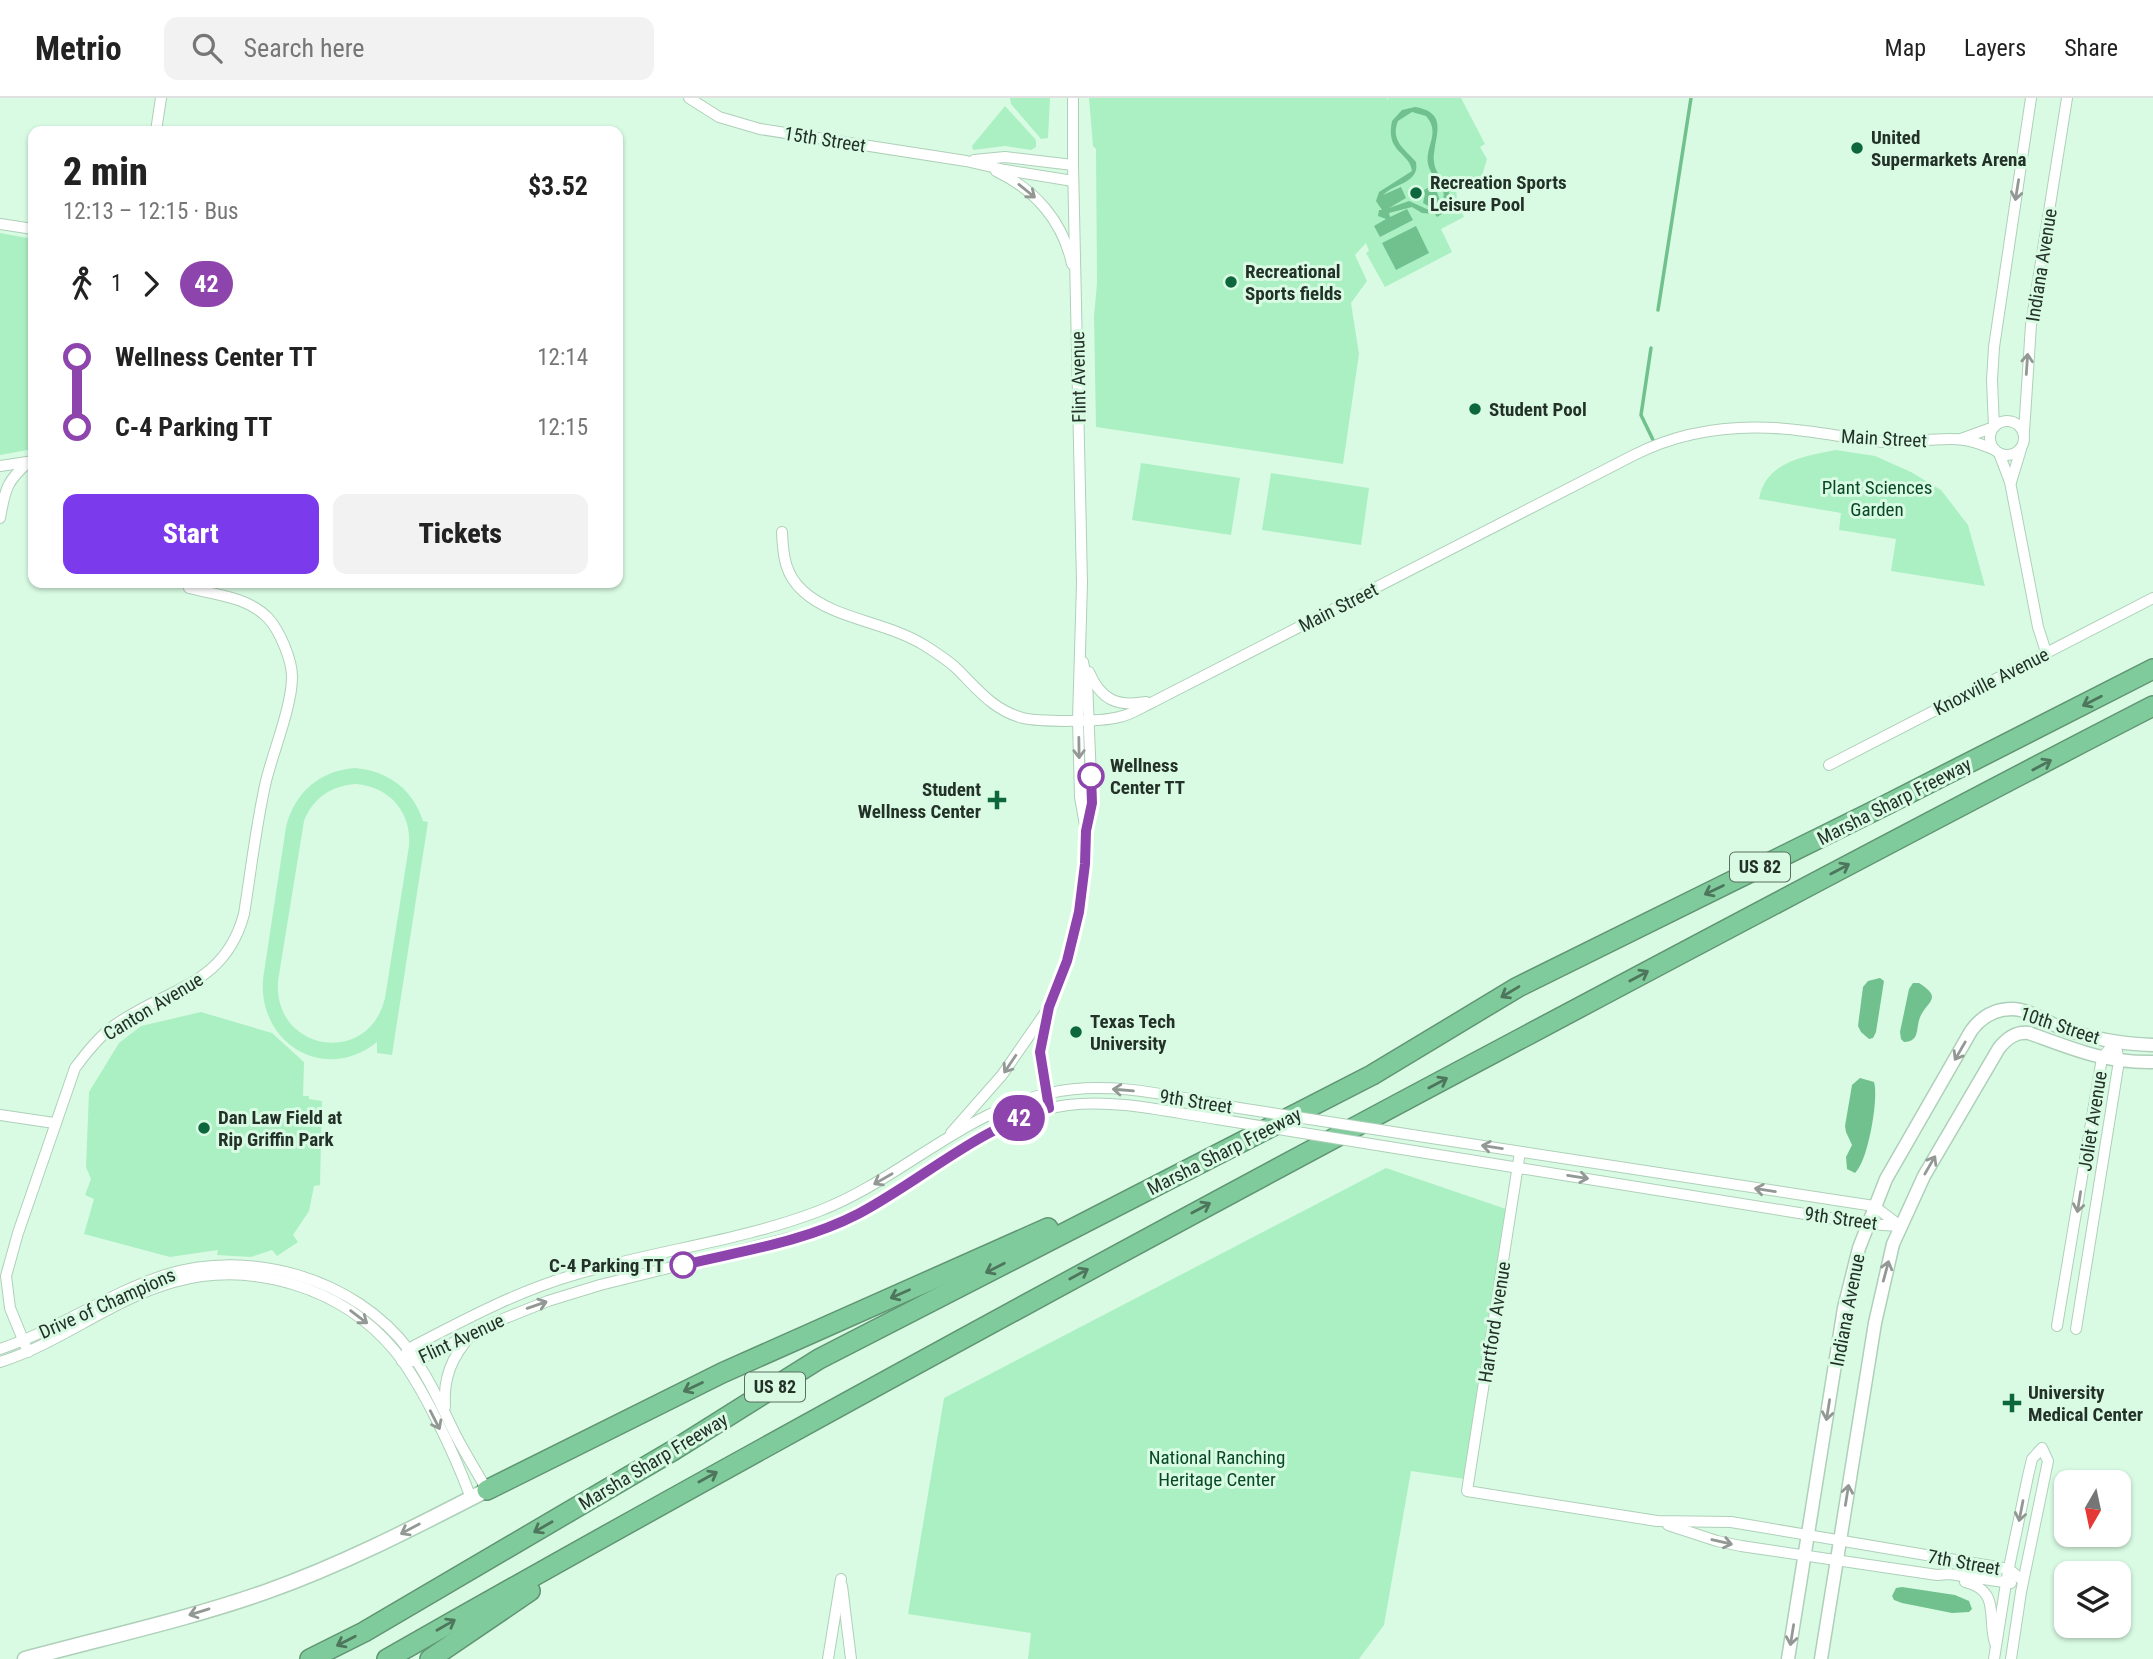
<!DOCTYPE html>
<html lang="en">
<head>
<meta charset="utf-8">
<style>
	:root { --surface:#fff; --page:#f2f2f2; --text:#222; --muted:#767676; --line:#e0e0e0; --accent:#7c3aed }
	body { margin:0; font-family:"Roboto Condensed",sans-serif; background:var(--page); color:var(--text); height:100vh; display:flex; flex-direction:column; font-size:26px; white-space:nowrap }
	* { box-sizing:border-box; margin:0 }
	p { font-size:23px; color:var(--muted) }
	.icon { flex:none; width:38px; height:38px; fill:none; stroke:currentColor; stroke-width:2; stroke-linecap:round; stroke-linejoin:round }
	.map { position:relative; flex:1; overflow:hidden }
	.details { position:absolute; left:28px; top:28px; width:595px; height:462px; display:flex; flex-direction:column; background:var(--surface); border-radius:14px; box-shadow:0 2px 5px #0004 }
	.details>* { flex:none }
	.badge { padding:0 14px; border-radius:23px; font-size:24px; line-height:46px }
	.needle { width:46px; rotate:189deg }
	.fabs { position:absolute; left:2054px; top:1372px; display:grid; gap:14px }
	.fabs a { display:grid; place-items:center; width:77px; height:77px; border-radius:14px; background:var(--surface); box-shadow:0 2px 5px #0004; font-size:35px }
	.map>.badge { position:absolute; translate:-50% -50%; box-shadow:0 0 0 4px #fff }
	.legs { display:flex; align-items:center; gap:10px; height:77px; padding:0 35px; font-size:23px }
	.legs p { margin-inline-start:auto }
	.summary { display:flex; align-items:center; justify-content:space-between; height:119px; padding:0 35px }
	h1 { font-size:38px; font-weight:800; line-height:52px }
	.button { display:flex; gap:14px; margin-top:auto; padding:14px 35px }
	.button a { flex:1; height:80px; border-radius:14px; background:var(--accent); color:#fff; font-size:28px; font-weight:800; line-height:80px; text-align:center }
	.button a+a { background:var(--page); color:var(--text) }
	ul { padding:0 35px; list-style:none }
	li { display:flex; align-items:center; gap:24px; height:70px; font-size:26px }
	li i { display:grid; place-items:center; width:10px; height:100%; margin:0 9px; background:currentColor }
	li i::after { content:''; width:18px; height:18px; margin:-9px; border:5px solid; border-radius:50%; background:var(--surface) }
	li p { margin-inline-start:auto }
	li:first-child i { background:linear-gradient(#0000 50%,currentColor 0) }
	li:last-child i { background:linear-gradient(currentColor 50%,#0000 0) }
	header { display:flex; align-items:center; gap:42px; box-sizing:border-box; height:98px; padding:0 35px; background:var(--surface); border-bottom:2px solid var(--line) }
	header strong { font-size:33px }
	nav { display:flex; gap:38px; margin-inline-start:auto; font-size:24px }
	.search { width:490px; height:63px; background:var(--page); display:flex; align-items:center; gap:18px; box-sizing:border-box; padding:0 24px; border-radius:14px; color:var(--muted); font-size:26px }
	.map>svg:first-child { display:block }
	.green { fill:#abf0c3; fill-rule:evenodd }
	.water { fill:#71c18f; fill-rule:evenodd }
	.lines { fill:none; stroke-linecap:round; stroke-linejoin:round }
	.stream { stroke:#71c18f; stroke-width:3.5 }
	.minor-casing { stroke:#aed0b9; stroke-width:12 }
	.tertiary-casing { stroke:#aed0b9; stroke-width:15 }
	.secondary-casing { stroke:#aed0b9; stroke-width:17 }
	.motorway-casing { stroke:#609573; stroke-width:22 }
	.minor { stroke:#fff; stroke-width:10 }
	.tertiary { stroke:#fff; stroke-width:12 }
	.secondary { stroke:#fff; stroke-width:14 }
	.motorway { stroke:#80cb9b; stroke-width:19 }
	.minor-bridge-casing { stroke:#aed0b9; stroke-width:12; stroke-linecap:butt }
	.minor-bridge { stroke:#fff; stroke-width:10 }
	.oneway { stroke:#929894 }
	.oneway2 { stroke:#4d765c }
	.line-1-casing { stroke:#fff; stroke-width:16 }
	.line-1 { stroke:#8e44ad; stroke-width:10 }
	.poi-dot { fill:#0c683c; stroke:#d9fbe3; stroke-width:2.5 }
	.stop-1-dot { fill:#fff; stroke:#8e44ad; stroke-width:3.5 }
	.labels { text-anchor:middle; stroke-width:6; stroke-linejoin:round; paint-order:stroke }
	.shield { fill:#d9fbe3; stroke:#5a6e61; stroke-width:2 }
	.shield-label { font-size:18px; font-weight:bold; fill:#243129 }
	.poi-label { font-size:19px; font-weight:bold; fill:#243129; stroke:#d9fbe3; text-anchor:start }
	.street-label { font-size:19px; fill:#243129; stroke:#d9fbe3 }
	.park-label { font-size:19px; fill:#084828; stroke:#d9fbe3 }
	.stop-label { font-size:19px; font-weight:bold; fill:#243129; stroke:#d9fbe3; text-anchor:start }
</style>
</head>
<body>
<header>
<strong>Metrio</strong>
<div class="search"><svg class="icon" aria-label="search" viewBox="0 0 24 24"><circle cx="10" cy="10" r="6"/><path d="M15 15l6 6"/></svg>Search here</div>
<nav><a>Map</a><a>Layers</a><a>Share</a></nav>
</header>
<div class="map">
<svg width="2153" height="1561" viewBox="0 0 2153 1561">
	<rect width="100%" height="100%" fill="#d9fbe3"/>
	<g class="green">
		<path d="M1010,0h40l-2,40 -7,1 -30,-35z"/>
		<path d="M1089,0h298v3l1,-3h73l24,46 -5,3 7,12 -7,23 -11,5 -5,-7 -8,4 1,19 7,14 -23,12 11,23 -67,35 -19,-34 3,-2 -3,-8 -11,12 12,26 -16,22 8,51 -16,110 -247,-37 -2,-111 3,-33 -1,-134 -3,-3z"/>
		<path d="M1005,8l31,34v7l-5,3 -26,-4 -32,4 -1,-4z"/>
		<path d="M0,135l33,6v210l-33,6z"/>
		<path d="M1836,352l39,6 36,16 30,18 27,35 17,61 -94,-15 5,-32 -57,-9 2,-17 -82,-14c6,-37 45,-43 77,-49z"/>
		<path d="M1141,365l99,15 -9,57 -99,-15z"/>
		<path d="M1271,375l98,15 -8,57 -99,-15z"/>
		<path d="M355,670c33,3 58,21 68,53l5,1 -36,233 -15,-2v-11c-52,42 -119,2 -114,-63l23,-152c9,-35 33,-56 69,-59zM355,686c34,2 57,28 54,62l-24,152c-16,69 -112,54 -107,-17l26,-160c9,-23 27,-35 51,-37z"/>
		<path d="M201,914l71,21 32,29 -1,34h6v3l13,2 -2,84 -6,1 -5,25 -16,24 5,7 -21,14 -5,-6 -21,7 -34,-2 1,-5 -48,7 -86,-23 10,-35 -9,-4 6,-16 -5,-12 3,-75 30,-49 22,-17z"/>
		<path d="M1386,1070l120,41 -41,270 -54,-8 -27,154 -25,34h-331l3,-26 -123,-19 36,-216z"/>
	</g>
	<g class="water">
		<path d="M1415,9c36,6 18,31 19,54 1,21 28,25 8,50v3l-5,3 -2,-3 -13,-1 -10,-6 -23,6 1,4 17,-8 6,11 -33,17 -6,-11 12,-7 -8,-3 1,-6h3l-6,-9 3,-9 33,-21c-2,-19 -27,-18 -20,-50l10,-11zM1412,14l14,4c15,17 -1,30 2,48 3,16 23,23 13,40l-4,-12 -7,-1 -1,-4 -5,3 1,4 -2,9 7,4 -1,3 -20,-9 -20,7 17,-10 -5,-11 -18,8c12,-12 37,-12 33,-33 -11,-13 -26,-21 -18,-41z"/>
		<path d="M1416,128l13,27 -33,17 -14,-27z"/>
		<path d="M1880,880l4,3 -8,51 -3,6 -4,1 -8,-7 -3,-6 5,-39 5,-6z"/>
		<path d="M1913,885h6c23,15 10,17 2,32 -6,12 0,27 -17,27l-3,-3 -1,-7 9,-43z"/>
		<path d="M1860,980l14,4c5,16 -6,80 -19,91l-8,-4 -1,-12 6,-12 -6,-13 -1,-6 7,-41z"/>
		<path d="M1902,1489l53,8 14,6 3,8 -3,3 -17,1 -50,-10 -8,-3 -2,-4 4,-8z"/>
	</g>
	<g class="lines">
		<g class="stream">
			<path d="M1658,212l33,-212"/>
			<path d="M1651,250l-10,67 14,29"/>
		</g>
		<g class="minor-casing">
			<g id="minor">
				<path d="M689,0l30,19 41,12 206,32 39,9 68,11"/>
				<path d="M1073,0v67l9,418 -4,137 2,77 6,34"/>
				<path d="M156,33l5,-33"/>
				<path d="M974,62l31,-3 68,8"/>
				<path d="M996,73c40,19 67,51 76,93"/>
				<path d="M0,126l33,5"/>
				<circle cx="2007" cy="340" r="17"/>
				<path d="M2024,334l7,-107 36,-227"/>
				<path d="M1961,341l33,-12 -2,-47 2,-33 37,-249"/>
				<path d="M1999,355l11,29 28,145 8,25"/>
				<path d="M0,368l27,-4"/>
				<path d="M2011,384l10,-33"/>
				<path d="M0,420c5,-29 7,-38 30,-57"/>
				<path d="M782,434c1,24 3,43 21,59 30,28 84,31 121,54 11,7 22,14 31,22 21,20 37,43 68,51 17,4 78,4 96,-1 12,-2 23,-10 34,-15l481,-247c53,-27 113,-32 171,-24 27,3 53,9 80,11 26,2 55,-6 79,-2 11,1 21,6 31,10"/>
				<path d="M1089,574c12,28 28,35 57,30"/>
				<path d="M1829,667l324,-167"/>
				<path d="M1049,1010l-9,-56 9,-45 18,-46 12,-49 7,-81 6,-28 -5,-122 -4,-19"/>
				<path d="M0,1017l54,8"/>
				<path d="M951,1035l51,-58 43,-62"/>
				<path d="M1412,1037l462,71 25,19"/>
				<path d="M1389,1049l478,77 32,2"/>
				<path d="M1520,1054l-53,339 190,30 74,1 278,47 14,12"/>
				<path d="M2057,1228l45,-268 13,-16"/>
				<path d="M2076,1231l43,-268 -4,-19"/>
				<path d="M0,1251c57,-19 107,-55 165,-74 84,-27 190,3 244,75 19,26 32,55 46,84 10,19 21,37 32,56"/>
				<path d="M28,1254l-18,-44 -4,-32 12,-43 57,-165c11,-15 24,-32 40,-43 52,-37 110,-39 129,-111 7,-44 12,-89 22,-133 7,-29 26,-75 26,-104 0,-17 -12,-46 -24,-59 -20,-21 -52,-23 -79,-30"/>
				<path d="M402,1263l6,-12c56,-29 109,-58 169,-75 80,-24 164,-33 242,-63 81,-31 145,-100 231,-118 62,-14 128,5 189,15"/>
				<path d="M402,1263h14l77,-38 55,-22 52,-16 221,-55c30,-12 59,-27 86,-44 51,-33 99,-73 161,-81 49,-6 100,7 149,14"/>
				<path d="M0,1264c61,-19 112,-63 174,-80 79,-22 169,6 221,69 28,35 60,104 76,147"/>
				<path d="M445,1309c-2,-30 7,-50 26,-72"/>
				<path d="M1668,1427l49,16 24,5 196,29 12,-1 62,9"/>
				<path d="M1965,1484c36,9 22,35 30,61"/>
				<path d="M842,1488l9,73"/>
				<path d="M828,1561l13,-80"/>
				<path d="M1994,1561l13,-82 21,-101 4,-17 10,-11 6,13 -27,131 -10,67"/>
			</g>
		</g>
		<g class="tertiary-casing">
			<g id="tertiary">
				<path d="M1788,1561l56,-351 15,-60 27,-69 85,-148c10,-14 24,-22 41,-22 17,0 35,14 50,19 30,11 60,16 91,17"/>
				<path d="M1821,1561l54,-336 18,-79 31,-68 75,-128c8,-10 17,-17 30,-15 44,16 76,30 124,29"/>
			</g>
		</g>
		<g class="secondary-casing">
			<path id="secondary" d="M25,1561c81,-22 164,-40 243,-68 76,-27 147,-64 219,-101"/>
		</g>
		<g class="motorway-casing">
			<g id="motorway">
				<path d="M487,1392l235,-117 326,-145"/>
				<path d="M310,1561l54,-27 310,-182 145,-91 553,-284 146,-88 368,-182 267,-136"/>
				<path d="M387,1561c380,-216 764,-424 1150,-629 205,-109 410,-218 616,-324"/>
				<path d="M430,1561l100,-68"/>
			</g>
		</g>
		<use href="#minor" class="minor"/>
		<use href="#tertiary" class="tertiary"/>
		<use href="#secondary" class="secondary"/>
		<use href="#motorway" class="motorway"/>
		<g class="minor-bridge-casing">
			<g id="minor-bridge">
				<path d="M1239,1010l173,27"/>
				<path d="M1217,1021l172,28"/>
			</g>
		</g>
		<use href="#minor-bridge" class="minor-bridge"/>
	</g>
	<defs><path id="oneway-shaft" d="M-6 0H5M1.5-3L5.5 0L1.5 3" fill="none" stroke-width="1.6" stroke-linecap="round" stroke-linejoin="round" transform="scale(1.75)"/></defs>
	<g class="oneway">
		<use href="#oneway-shaft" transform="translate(2017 92) rotate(99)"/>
		<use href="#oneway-shaft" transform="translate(1027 93) rotate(39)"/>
		<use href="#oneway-shaft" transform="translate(2027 266) rotate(-86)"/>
		<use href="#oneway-shaft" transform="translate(1079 650) rotate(89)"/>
		<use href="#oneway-shaft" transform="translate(1960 953) rotate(120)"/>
		<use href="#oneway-shaft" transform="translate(1010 966) rotate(124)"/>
		<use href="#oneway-shaft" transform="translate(1123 992) rotate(-175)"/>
		<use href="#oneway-shaft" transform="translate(1492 1049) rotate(-171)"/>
		<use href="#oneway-shaft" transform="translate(1930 1067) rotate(-60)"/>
		<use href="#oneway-shaft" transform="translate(1578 1079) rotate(9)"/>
		<use href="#oneway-shaft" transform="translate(883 1081) rotate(150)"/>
		<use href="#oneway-shaft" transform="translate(1765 1092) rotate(-171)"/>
		<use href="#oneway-shaft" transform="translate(2079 1104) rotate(99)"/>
		<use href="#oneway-shaft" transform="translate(1886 1173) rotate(-75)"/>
		<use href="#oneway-shaft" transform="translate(537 1207) rotate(-19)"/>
		<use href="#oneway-shaft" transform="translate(359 1219) rotate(37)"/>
		<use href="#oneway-shaft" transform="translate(1828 1312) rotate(99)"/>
		<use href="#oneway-shaft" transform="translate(435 1322) rotate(63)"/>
		<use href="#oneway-shaft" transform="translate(1847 1397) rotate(-81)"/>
		<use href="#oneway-shaft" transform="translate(2021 1413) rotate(101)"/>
		<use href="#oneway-shaft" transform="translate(410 1431) rotate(152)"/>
		<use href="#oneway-shaft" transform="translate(1722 1444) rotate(13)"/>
		<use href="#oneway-shaft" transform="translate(199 1514) rotate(163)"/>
		<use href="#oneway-shaft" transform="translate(1792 1537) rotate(99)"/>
	</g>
	<g class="oneway2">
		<use href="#oneway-shaft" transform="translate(2092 603) rotate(153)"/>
		<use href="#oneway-shaft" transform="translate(2042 667) rotate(-28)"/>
		<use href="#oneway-shaft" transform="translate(1840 771) rotate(-28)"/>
		<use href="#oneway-shaft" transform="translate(1714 792) rotate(154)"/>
		<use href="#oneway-shaft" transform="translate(1639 878) rotate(-28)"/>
		<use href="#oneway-shaft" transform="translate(1510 894) rotate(149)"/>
		<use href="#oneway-shaft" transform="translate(1438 985) rotate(-28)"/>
		<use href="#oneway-shaft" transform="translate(1201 1110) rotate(-28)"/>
		<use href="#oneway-shaft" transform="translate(995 1170) rotate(153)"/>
		<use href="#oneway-shaft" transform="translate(1079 1176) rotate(-29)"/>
		<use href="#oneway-shaft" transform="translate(900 1196) rotate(156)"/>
		<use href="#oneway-shaft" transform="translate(693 1289) rotate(155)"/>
		<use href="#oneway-shaft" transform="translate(708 1379) rotate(-29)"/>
		<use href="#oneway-shaft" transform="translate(543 1429) rotate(150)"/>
		<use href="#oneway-shaft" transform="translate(446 1527) rotate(-30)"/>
		<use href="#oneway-shaft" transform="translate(346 1543) rotate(153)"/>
	</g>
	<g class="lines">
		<g class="line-1-casing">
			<path id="line-1" d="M683,1167c58,-14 121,-23 175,-51 64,-34 120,-86 191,-106l-9,-56 9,-45 18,-46 12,-49 6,-48 1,-33 6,-28 -1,-27"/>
		</g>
		<use href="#line-1" class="line-1"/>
	</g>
	<g class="poi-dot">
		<circle cx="1857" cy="50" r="7"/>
		<circle cx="1416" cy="95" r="7"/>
		<circle cx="1231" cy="184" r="7"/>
		<circle cx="1475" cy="311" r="7"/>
		<path d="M993.5 691.5h7v7h7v7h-7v7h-7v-7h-7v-7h7z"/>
		<circle cx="1076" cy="934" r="7"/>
		<circle cx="204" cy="1030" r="7"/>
		<path d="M2008.5 1294.5h7v7h7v7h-7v7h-7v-7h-7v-7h7z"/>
	</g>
	<g class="stop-1-dot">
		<circle cx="1091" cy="678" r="12"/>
		<circle cx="683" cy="1167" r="12"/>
	</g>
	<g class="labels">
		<g class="shield">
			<rect x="1730" y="754.5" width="60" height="29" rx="5"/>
			<rect x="745" y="1274.5" width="60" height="29" rx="5"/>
		</g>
		<g class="shield-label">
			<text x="1760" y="775">US 82</text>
			<text x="775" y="1295">US 82</text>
		</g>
		<g class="poi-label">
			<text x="1871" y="46">United<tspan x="1871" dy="22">Supermarkets Arena</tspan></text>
			<text x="1430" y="91">Recreation Sports<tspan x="1430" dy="22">Leisure Pool</tspan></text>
			<text x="1245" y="180">Recreational<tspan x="1245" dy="22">Sports fields</tspan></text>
			<text x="1489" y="318">Student Pool</text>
			<text x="981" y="698" text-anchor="end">Student<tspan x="981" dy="22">Wellness Center</tspan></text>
			<text x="1090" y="930">Texas Tech<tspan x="1090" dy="22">University</tspan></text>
			<text x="218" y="1026">Dan Law Field at<tspan x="218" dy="22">Rip Griffin Park</tspan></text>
			<text x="2028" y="1301">University<tspan x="2028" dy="22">Medical Center</tspan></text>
		</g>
		<g class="street-label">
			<text transform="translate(825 41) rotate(9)" y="7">15th Street</text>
			<text transform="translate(2041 167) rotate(-81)" y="7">Indiana Avenue</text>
			<text transform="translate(1078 279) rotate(-91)" y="7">Flint Avenue</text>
			<text transform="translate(1884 340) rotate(3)" y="7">Main Street</text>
			<text transform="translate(1338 509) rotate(-27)" y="7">Main Street</text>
			<text transform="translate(1991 583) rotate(-27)" y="7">Knoxville Avenue</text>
			<text transform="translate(1894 703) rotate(-27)" y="7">Marsha Sharp Freeway</text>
			<text transform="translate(153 908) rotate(-31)" y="7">Canton Avenue</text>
			<text transform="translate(2060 927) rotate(18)" y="7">10th Street</text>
			<text transform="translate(1196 1003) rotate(9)" y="7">9th Street</text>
			<text transform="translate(2092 1023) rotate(-81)" y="7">Joliet Avenue</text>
			<text transform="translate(1224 1053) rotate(-27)" y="7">Marsha Sharp Freeway</text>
			<text transform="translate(1841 1120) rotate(8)" y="7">9th Street</text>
			<text transform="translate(107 1205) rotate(-24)" y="7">Drive of Champions</text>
			<text transform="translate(1847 1212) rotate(-79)" y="7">Indiana Avenue</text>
			<text transform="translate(1494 1224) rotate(-81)" y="7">Hartford Avenue</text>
			<text transform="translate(461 1240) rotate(-25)" y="7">Flint Avenue</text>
			<text transform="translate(653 1363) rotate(-31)" y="7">Marsha Sharp Freeway</text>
			<text transform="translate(1964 1464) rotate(10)" y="7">7th Street</text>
		</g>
		<g class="park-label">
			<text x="1877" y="396">Plant Sciences<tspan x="1877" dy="22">Garden</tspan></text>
			<text x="1217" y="1366">National Ranching<tspan x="1217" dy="22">Heritage Center</tspan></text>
		</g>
		<g class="stop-label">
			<text x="1110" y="674">Wellness<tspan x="1110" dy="22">Center TT</tspan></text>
			<text x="664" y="1174" text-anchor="end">C-4 Parking TT</text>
		</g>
	</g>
</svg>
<div class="fabs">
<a><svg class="needle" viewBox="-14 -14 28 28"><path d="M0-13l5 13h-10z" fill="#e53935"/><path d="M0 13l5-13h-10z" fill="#767676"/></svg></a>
<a><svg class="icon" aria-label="layers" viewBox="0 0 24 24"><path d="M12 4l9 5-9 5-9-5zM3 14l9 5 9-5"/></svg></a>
</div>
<b class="badge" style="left:1019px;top:1020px;background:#8e44ad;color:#fff">42</b>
<section class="details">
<div class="summary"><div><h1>2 min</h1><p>12:13 – 12:15 · Bus</p></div><b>$3.52</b></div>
<div class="legs"><svg class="icon" aria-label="walk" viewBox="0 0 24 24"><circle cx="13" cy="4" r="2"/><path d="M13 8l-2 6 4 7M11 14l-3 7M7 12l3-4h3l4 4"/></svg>1<svg class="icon" aria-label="forward" viewBox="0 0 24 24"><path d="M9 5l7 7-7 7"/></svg><b class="badge" style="background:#8e44ad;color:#fff">42</b></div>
<ul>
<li><i style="color:#8e44ad"></i><b>Wellness Center TT</b><p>12:14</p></li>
<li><i style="color:#8e44ad"></i><b>C-4 Parking TT</b><p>12:15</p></li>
</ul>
<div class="button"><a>Start</a><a>Tickets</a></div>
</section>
</div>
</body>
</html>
